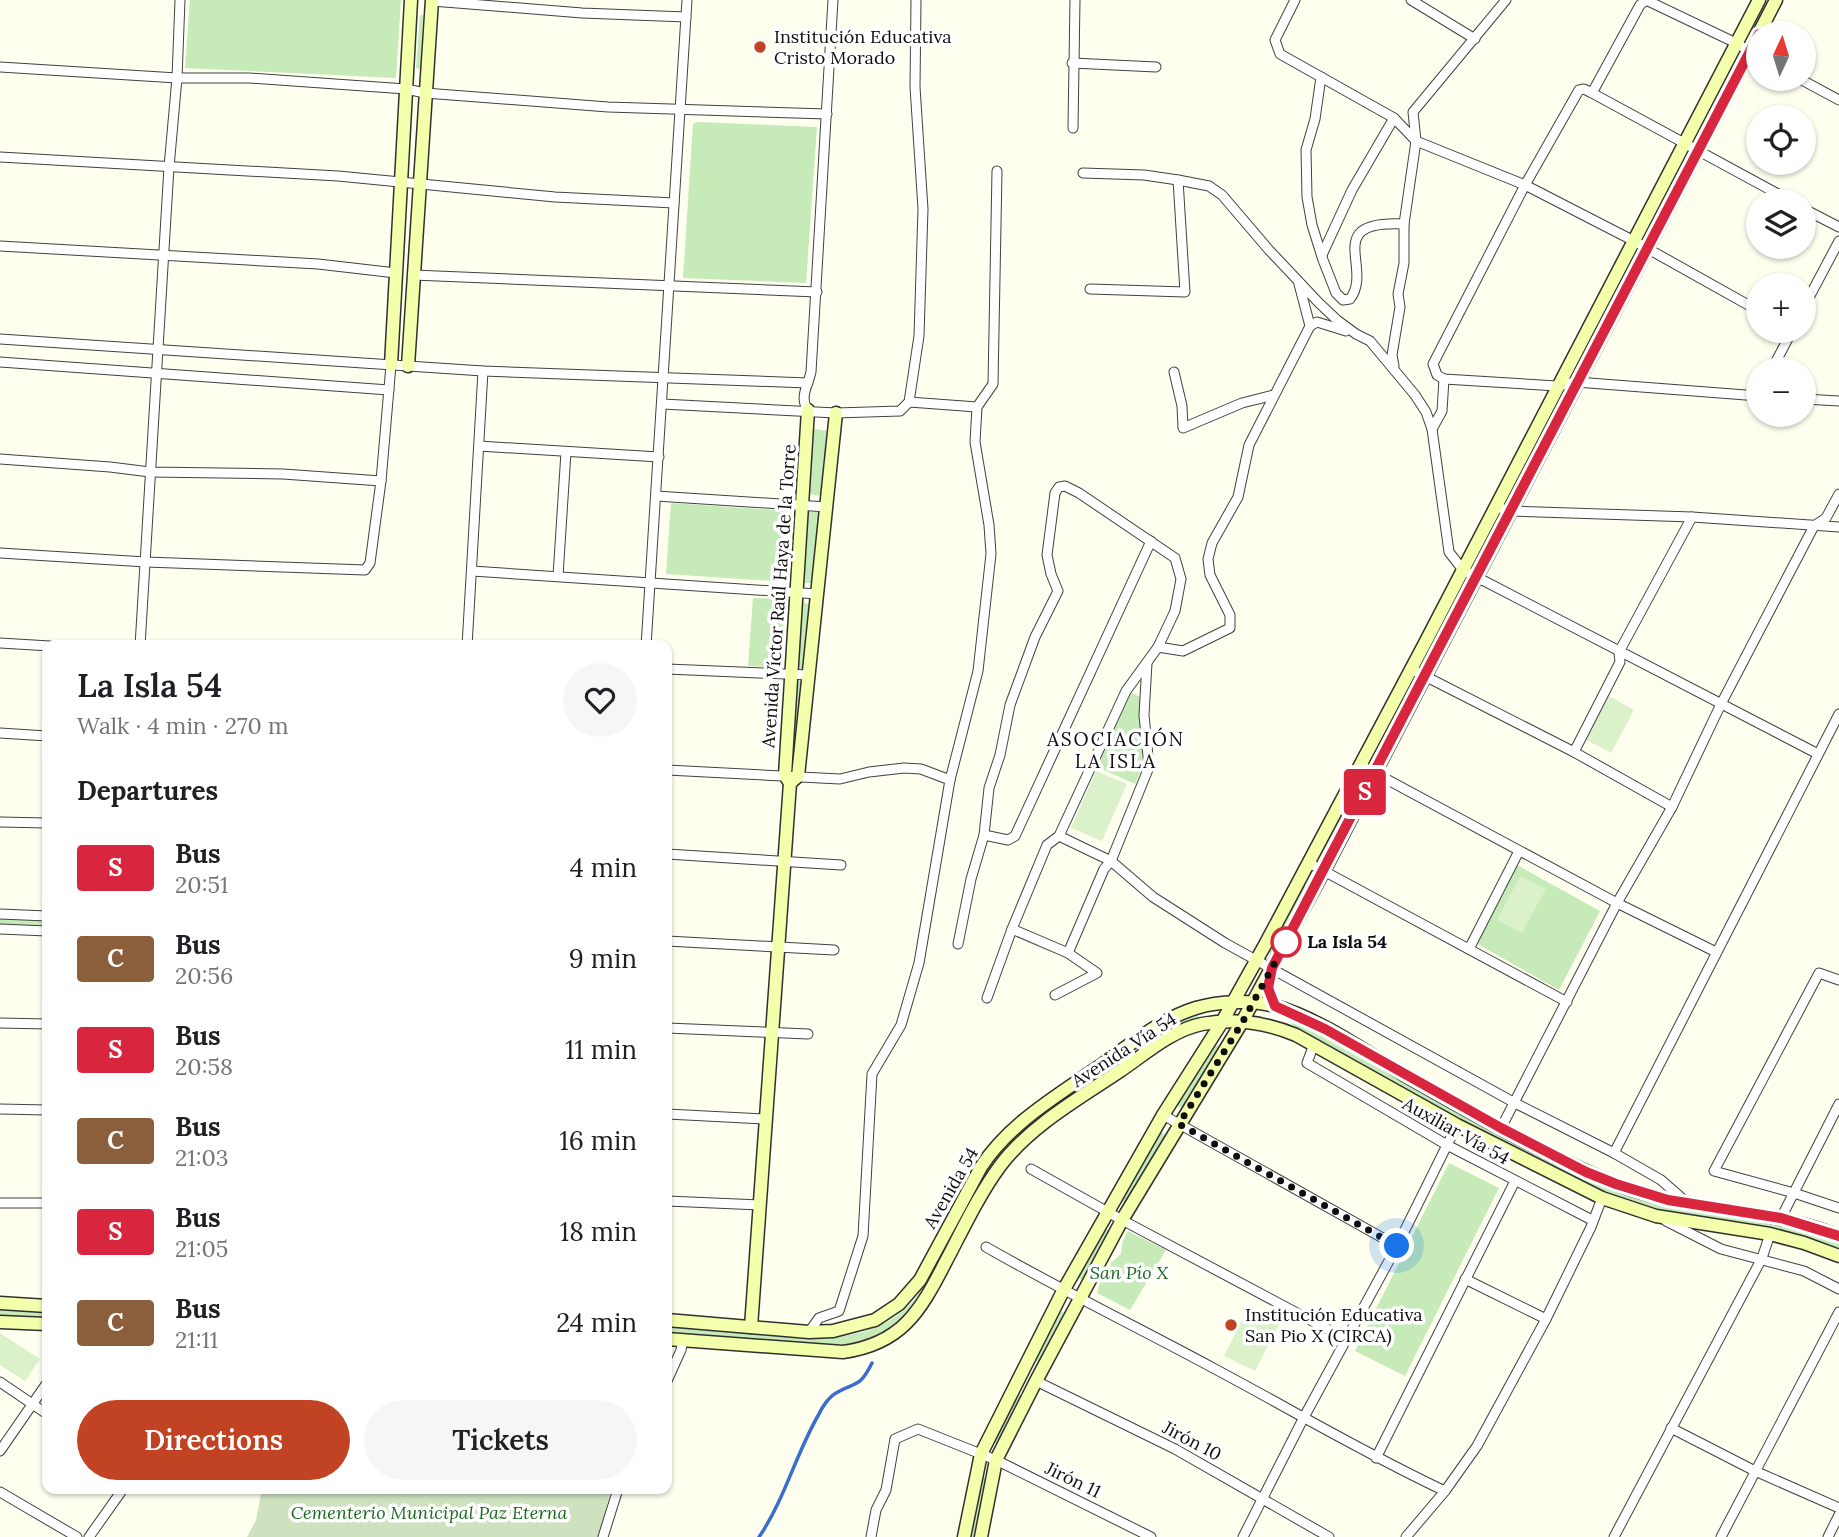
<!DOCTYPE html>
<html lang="en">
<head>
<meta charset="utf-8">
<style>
	:root { --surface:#fff; --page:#f6f6f6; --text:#202124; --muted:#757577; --accent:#c14323 }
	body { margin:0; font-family:Lora,serif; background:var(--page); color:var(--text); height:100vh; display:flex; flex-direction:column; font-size:26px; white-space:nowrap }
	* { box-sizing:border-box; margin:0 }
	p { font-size:23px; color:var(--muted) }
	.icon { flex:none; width:38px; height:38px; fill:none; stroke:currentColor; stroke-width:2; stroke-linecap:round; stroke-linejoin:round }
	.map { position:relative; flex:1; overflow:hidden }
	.sheet { position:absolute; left:42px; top:640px; width:630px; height:854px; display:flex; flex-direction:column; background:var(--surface); border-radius:14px; box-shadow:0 2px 5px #0004 }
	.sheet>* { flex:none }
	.badge { padding:0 14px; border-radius:5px; font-size:24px; line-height:46px }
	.needle { width:46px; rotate:4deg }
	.controls { position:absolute; left:1746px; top:21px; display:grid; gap:14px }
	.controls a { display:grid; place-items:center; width:70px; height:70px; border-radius:50%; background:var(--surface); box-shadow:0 2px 5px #0004; font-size:35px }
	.you { position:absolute; width:35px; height:35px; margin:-18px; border:5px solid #fff; border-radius:50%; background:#1a73e8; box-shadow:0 0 0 10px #1a73e833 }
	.map>.badge { position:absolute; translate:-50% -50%; box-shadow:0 0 0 4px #fff }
	h2 { padding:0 35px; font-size:26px; line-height:63px }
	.round { display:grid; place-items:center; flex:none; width:74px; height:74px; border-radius:37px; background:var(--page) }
	.summary { display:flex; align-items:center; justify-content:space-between; height:119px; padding:0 35px }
	h1 { font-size:33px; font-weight:600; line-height:52px }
	.cta { display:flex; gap:14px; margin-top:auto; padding:14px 35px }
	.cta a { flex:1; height:80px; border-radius:42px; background:var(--accent); color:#fff; font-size:28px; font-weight:600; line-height:80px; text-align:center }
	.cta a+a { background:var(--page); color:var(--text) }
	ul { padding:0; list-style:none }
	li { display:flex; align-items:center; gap:21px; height:91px; padding:0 35px }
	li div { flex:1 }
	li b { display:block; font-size:26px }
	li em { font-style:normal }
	li .badge { min-width:77px; font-weight:700; text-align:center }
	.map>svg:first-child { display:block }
	.green { fill:#c6eab8 }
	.cemetery { fill:#cee2c0 }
	.pitch { fill:#daf1ca }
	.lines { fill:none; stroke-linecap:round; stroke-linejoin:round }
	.stream { stroke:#396ed0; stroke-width:3.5 }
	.street-casing { stroke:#414141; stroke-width:11 }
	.secondary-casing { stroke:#303030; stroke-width:15 }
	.street { stroke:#fff; stroke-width:9 }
	.secondary { stroke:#f3ffaa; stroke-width:12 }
	.line-casing { stroke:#fff; stroke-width:16 }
	.line { stroke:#d7263d; stroke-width:10 }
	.walk { stroke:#0e0e0e; stroke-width:7; stroke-dasharray:0 12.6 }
	.poi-dot { fill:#c14323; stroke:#fff; stroke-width:2.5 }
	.stop-dot { fill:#fff; stroke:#d7263d; stroke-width:3.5 }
	.labels { text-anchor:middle; stroke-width:7; stroke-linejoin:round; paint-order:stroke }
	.poi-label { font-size:18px; fill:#0e0e0e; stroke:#fff; text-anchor:start }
	.street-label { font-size:18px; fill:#0e0e0e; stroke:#fff }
	.stop-label { font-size:18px; font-weight:bold; fill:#0e0e0e; stroke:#fff; text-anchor:start }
	.park-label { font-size:18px; font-style:italic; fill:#1d6820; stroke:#fff }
	.neighbourhood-label { font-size:19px; letter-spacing:2px; fill:#0e0e0e; stroke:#fff }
</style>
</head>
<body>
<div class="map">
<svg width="1839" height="1537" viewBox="0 0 1839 1537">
	<rect width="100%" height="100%" fill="#feffef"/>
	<g class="green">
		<path d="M190,0h211l-5,78 -211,-10z"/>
		<path d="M420,15h3l-3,54 -4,-1z"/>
		<path d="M1732,63l4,2 -34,65 -4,-2z"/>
		<path d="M697,122l120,5 -11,156 -123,-5 10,-154z"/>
		<path d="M1681,159l4,3 -34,65 -5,-2z"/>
		<path d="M1629,259l4,2 -53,104 -5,-3z"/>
		<path d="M1555,401l5,2 -45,87 -4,-2z"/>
		<path d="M815,429l13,2 -7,65 -12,-2 3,-62z"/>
		<path d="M671,503l120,8 -4,71 -121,-8z"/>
		<path d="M806,512h14l-8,71h-9z"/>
		<path d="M1458,589l4,3 -32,61 -5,-2z"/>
		<path d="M753,598l32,1 -4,68 -33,-1z"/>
		<path d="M803,602l7,3 -6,62 -3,2 -4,-2 4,-63z"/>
		<path d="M800,681l2,3 -8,74 -2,1 4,-77z"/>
		<path d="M1407,686l5,2 -34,66 -4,-3z"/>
		<path d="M1131,693l10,4 -2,16 4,53 -8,18 -38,-17z"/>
		<path d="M1355,787l5,2 -33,62 -5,-3z"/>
		<path d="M1517,865l83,46 -41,79 -83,-47z"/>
		<path d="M1303,885l5,2 -35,68 -5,-2z"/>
		<path d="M0,919l47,1v6l-47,-2z"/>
		<path d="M1197,1015l1,2 -37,18 -127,87 -17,15 -31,36 -62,116c-44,66 -85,58 -156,52 -33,-2 -67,-5 -101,-8v-8c30,3 60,6 90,8 53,5 105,13 148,-24 20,-17 31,-45 43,-68 26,-50 41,-83 85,-121l127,-87 14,-9z"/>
		<path d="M1294,1021l110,60 236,117 59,13 63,9 59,15 18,7v6l-65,-19 -114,-18 -50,-17 -100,-48 -218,-121z"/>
		<path d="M1214,1044l6,3 -38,61 -7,-3z"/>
		<path d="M1159,1131l7,4 -42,68 -4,-3z"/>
		<path d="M1449,1163l50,25 -94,188 -50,-25z"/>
		<path d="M1104,1228l5,3 -27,49 -5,-3z"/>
		<path d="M1128,1231l38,19 -36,60 -33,-17 4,-13 9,-9 1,-8 10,-9 1,-11z"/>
		<path d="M0,1309l47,2v7l-47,-3z"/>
		<path d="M1059,1310l5,3 -25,49 -6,-2z"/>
		<path d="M1016,1393l6,3 -25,48 -6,-3z"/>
		<path d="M983,1477l3,1 -12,59h-4z"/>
	</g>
	<path class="cemetery" d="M262,1489h349l-12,48h-352l9,-17z"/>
	<g class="pitch">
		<path d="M1609,696l25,14 -23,43 -26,-14z"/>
		<path d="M1096,771l31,13 -25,57 -31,-13z"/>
		<path d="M1520,876l26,13 -24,44 -25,-13z"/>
		<path d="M1249,1306l31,17 -25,48 -31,-15z"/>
		<path d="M0,1333l40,26 -15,22 -25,-16z"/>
	</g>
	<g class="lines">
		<path class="stream" d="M759,1537c26,-38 37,-84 60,-123 3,-7 10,-17 17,-21 20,-12 23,-4 36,-30"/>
		<g class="street-casing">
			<g id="street">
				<path d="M1295,0l-20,40 5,14 114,64 22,23 109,44 109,56 125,70"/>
				<path d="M1411,0l64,39"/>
				<path d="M432,1l150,12 104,4"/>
				<path d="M1072,63l84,4"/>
				<path d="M0,67l177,11h72l157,11 19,4 183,14 219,7"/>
				<path d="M1321,77l-6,42 -9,31 1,47 5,28 11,35 13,33 7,7 7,-1c24,-31 -29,-79 54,-75"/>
				<path d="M1800,79l39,21"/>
				<path d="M1592,93l48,-88 6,-5 90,43 23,14"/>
				<path d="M1073,128l2,-128"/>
				<path d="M0,157l338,19 217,21 119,6"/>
				<path d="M1083,173l61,2 34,5 31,6 13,9 47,55 50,53 18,17 19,14 14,7 45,54 11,17 6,17 17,123 14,18 355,184"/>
				<path d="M1804,209l35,18"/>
				<path d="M0,246l318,18 78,9"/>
				<path d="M1322,255l30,-65 42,-72"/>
				<path d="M413,275l404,17"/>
				<path d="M1299,284l11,42"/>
				<path d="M1090,289l95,3 -7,-112"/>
				<path d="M1804,307l35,-66"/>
				<path d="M0,339l483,32 325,12"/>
				<path d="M0,362l389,28"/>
				<path d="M1394,366l-2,-11 8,-48 -2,-13 6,-31v-39l12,-83 -3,-29 93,-112"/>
				<path d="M1772,369l20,-38"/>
				<path d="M1174,372l8,34 1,22 59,-25 32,-8"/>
				<path d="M1759,396l-183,-14 -19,4 -113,-7 -7,-4 -4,-11 92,-179 54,-95 5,-1 8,4 199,108"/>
				<path d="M1804,399l35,2"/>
				<path d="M909,402l10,-66 4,-127 -8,-122 1,-87"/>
				<path d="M662,404l174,9 64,-2 9,-9 68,5"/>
				<path d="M808,410c-9,-12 0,-25 3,-38l22,-372"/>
				<path d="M1432,429l10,-18 2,-32"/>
				<path d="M479,446l180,11"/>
				<path d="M0,459l110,8 40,5 133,2 98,7"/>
				<path d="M656,496l171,11"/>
				<path d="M1496,507l15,4 181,6 147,10"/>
				<path d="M0,553l146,9 219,8 5,-7 11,-82 10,-116"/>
				<path d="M472,571l345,23"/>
				<path d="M558,576l8,-124"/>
				<path d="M0,643l50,3"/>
				<path d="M140,646l29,-479 8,-89 3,-78"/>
				<path d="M467,646l16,-275"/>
				<path d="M646,646l41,-646"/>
				<path d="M1158,647l25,4 47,-23v-13l-20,-40 -2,-16 4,-16 26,-46 11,-52 61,-119 7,-4 29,9"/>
				<path d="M667,669l141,6"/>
				<path d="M1411,669l163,83 98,55"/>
				<path d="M0,733l47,3"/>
				<path d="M1574,752l46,-90 -1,-10 73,-135"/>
				<path d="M1360,765l257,138 99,49"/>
				<path d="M667,770l173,9 29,-7 35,-4 17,1 29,11"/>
				<path d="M0,822l47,1"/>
				<path d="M984,835l24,5 7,-4 136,-295"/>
				<path d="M1059,836l52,25 42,36 72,46 290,160 99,50 47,27 24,21"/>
				<path d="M667,854l174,11"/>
				<path d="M1309,863l258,139"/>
				<path d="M0,914l47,2"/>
				<path d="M0,929l47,2"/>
				<path d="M1012,929l56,24 29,20 -42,22"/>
				<path d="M667,941l167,9"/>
				<path d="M958,944l13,-65 13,-44 5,-47 11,-33 10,-50 25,-68 23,-46 -7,-17 -4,-19 8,-62 4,-6 6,-1 14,7 96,65 6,21 -6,32 -17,36 -32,44 -67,145 -12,9 -35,84 -25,69"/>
				<path d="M1469,949l50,-98"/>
				<path d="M1068,953l36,-84 7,-8 38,-94 -5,-52 3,-52"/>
				<path d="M1839,980l-20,-7 -105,198 80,22 45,15"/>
				<path d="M0,1023l47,1"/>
				<path d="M667,1028l141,6"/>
				<path d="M1314,1044l-7,19 140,82 145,75"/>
				<path d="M0,1109l47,1"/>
				<path d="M667,1114l99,5"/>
				<path d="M1163,1115l234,131"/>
				<path d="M1501,1128l116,-225 55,-96 49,-103 93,-178 12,-8 13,-24"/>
				<path d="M1614,1153l225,-439"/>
				<path d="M1031,1169l91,51 224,119"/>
				<path d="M667,1201l93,4"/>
				<path d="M0,1203h47"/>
				<path d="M1781,1218l58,-114"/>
				<path d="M1666,1221l55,28 83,22 35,18"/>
				<path d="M986,1247c75,43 153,81 229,122 77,41 151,85 230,122"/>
				<path d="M1465,1279l81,40"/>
				<path d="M809,1332l10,-14 20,-7 24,-75 9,-162 29,-49 18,-62 31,-183 28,-109 13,-117 -2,-29 -14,-83 2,-35 16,-23 4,-213"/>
				<path d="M667,1381l14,-31 2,-10"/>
				<path d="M1036,1381l139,68 154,88"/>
				<path d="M0,1382l47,32"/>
				<path d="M1671,1428l84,43 84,37"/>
				<path d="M0,1451l47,-68"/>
				<path d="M1376,1458l139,-277"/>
				<path d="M0,1492l77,45"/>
				<path d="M89,1537l34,-48"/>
				<path d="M603,1537l15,-48"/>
				<path d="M871,1537l5,-27 10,-20 9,-51 23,-10 78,31 155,77"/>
				<path d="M1243,1537l60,-118 94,-173 60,-121"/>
				<path d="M1406,1537l39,-46 32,-45 69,-127 45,-92 11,-29"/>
				<path d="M1614,1537l148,-279 8,-24"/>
				<path d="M1721,1537l118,-225"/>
				<path d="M1828,1537l11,-22"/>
			</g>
		</g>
		<g class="secondary-casing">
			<g id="secondary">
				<path d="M1759,33l17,-33"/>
				<path d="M391,365l20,-365"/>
				<path d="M408,366l24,-366"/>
				<path d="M790,783l-5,-8 23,-365"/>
				<path d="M0,1303l47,3"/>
				<path d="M667,1320l142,12 24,-1 42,-11 24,-16 21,-24 61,-113c28,-43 74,-70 116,-99 30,-21 63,-49 99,-60 23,-7 56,-8 79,-2 45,13 91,46 131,70 65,37 133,75 202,105 74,31 157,25 231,55"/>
				<path d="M0,1322l47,2"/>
				<path d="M751,1327l39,-544 8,-7 38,-363"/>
				<path d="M667,1339l176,13c58,-8 77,-40 102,-89 17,-32 33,-67 55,-97 30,-40 78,-67 120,-95 25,-17 52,-41 82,-47 32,-6 65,-1 94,11l161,90 145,73 54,18 114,18 34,9 35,13"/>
				<path d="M964,1537l17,-83 82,-163 100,-176 59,-93 44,-79 159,-300 334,-643"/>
				<path d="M981,1537l15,-77 40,-79 86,-161 120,-198 82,-151 435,-837"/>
			</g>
		</g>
		<use href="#street" class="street"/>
		<use href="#secondary" class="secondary"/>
	</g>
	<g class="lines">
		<g class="line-casing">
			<path id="line" d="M1759,34l-487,934 -4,20 7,18 50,23 176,99 85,44 30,12 52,16 113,18 58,18"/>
		</g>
		<use href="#line" class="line"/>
		<path class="walk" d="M1286,942l-44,81 -63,101 218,122"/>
	</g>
	<g class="poi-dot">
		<circle cx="760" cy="47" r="7"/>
		<circle cx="1231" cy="1325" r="7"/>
	</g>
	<circle class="stop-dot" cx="1286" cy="942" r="14"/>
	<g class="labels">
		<g class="poi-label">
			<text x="774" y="43">Institución Educativa<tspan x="774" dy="21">Cristo Morado</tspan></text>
			<text x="1245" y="1321">Institución Educativa<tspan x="1245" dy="21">San Pio X (CIRCA)</tspan></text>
		</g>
		<g class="street-label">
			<text transform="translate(779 596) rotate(-86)" y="6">Avenida Víctor Raúl Haya de la Torre</text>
			<text transform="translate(1124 1050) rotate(-33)" y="6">Avenida Vía 54</text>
			<text transform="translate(1456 1131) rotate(29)" y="6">Auxiliar Vía 54</text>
			<text transform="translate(951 1188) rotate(-60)" y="6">Avenida 54</text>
			<text transform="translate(1192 1441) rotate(28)" y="6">Jirón 10</text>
			<text transform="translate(1073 1480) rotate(26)" y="6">Jirón 11</text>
		</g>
		<g class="stop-label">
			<text x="1307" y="948">La Isla 54</text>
		</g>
		<g class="park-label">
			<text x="1129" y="1279">San Pío X</text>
			<text x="429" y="1519">Cementerio Municipal Paz Eterna</text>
		</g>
		<g class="neighbourhood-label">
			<text x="1116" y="746">ASOCIACIÓN<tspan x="1116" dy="22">LA ISLA</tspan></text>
		</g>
	</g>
</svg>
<div class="controls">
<a><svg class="needle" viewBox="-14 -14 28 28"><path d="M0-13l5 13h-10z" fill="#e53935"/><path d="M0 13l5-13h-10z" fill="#757577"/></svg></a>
<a><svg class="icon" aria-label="locate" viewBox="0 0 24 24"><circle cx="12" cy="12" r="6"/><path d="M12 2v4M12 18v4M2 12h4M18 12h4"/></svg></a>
<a><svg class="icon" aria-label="layers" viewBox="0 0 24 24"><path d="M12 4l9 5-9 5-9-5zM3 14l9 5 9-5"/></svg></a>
<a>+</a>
<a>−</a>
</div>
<div class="you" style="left:1397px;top:1246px"></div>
<b class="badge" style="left:1365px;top:792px;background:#d7263d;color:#fff">S</b>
<section class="sheet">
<div class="summary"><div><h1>La Isla 54</h1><p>Walk · 4 min · 270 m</p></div><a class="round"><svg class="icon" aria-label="heart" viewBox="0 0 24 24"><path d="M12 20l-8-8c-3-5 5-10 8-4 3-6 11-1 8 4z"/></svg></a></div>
<h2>Departures</h2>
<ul>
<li><span class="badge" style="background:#d7263d;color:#fff">S</span><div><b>Bus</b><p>20:51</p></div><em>4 min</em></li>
<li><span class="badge" style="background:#8b5e3c;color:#fff">C</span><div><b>Bus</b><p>20:56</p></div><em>9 min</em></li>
<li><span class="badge" style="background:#d7263d;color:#fff">S</span><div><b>Bus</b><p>20:58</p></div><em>11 min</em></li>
<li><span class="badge" style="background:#8b5e3c;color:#fff">C</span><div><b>Bus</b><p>21:03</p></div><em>16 min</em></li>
<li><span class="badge" style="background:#d7263d;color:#fff">S</span><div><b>Bus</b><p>21:05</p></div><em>18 min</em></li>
<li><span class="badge" style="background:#8b5e3c;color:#fff">C</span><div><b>Bus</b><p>21:11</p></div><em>24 min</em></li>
</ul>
<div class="cta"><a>Directions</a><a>Tickets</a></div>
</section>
</div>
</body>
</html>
